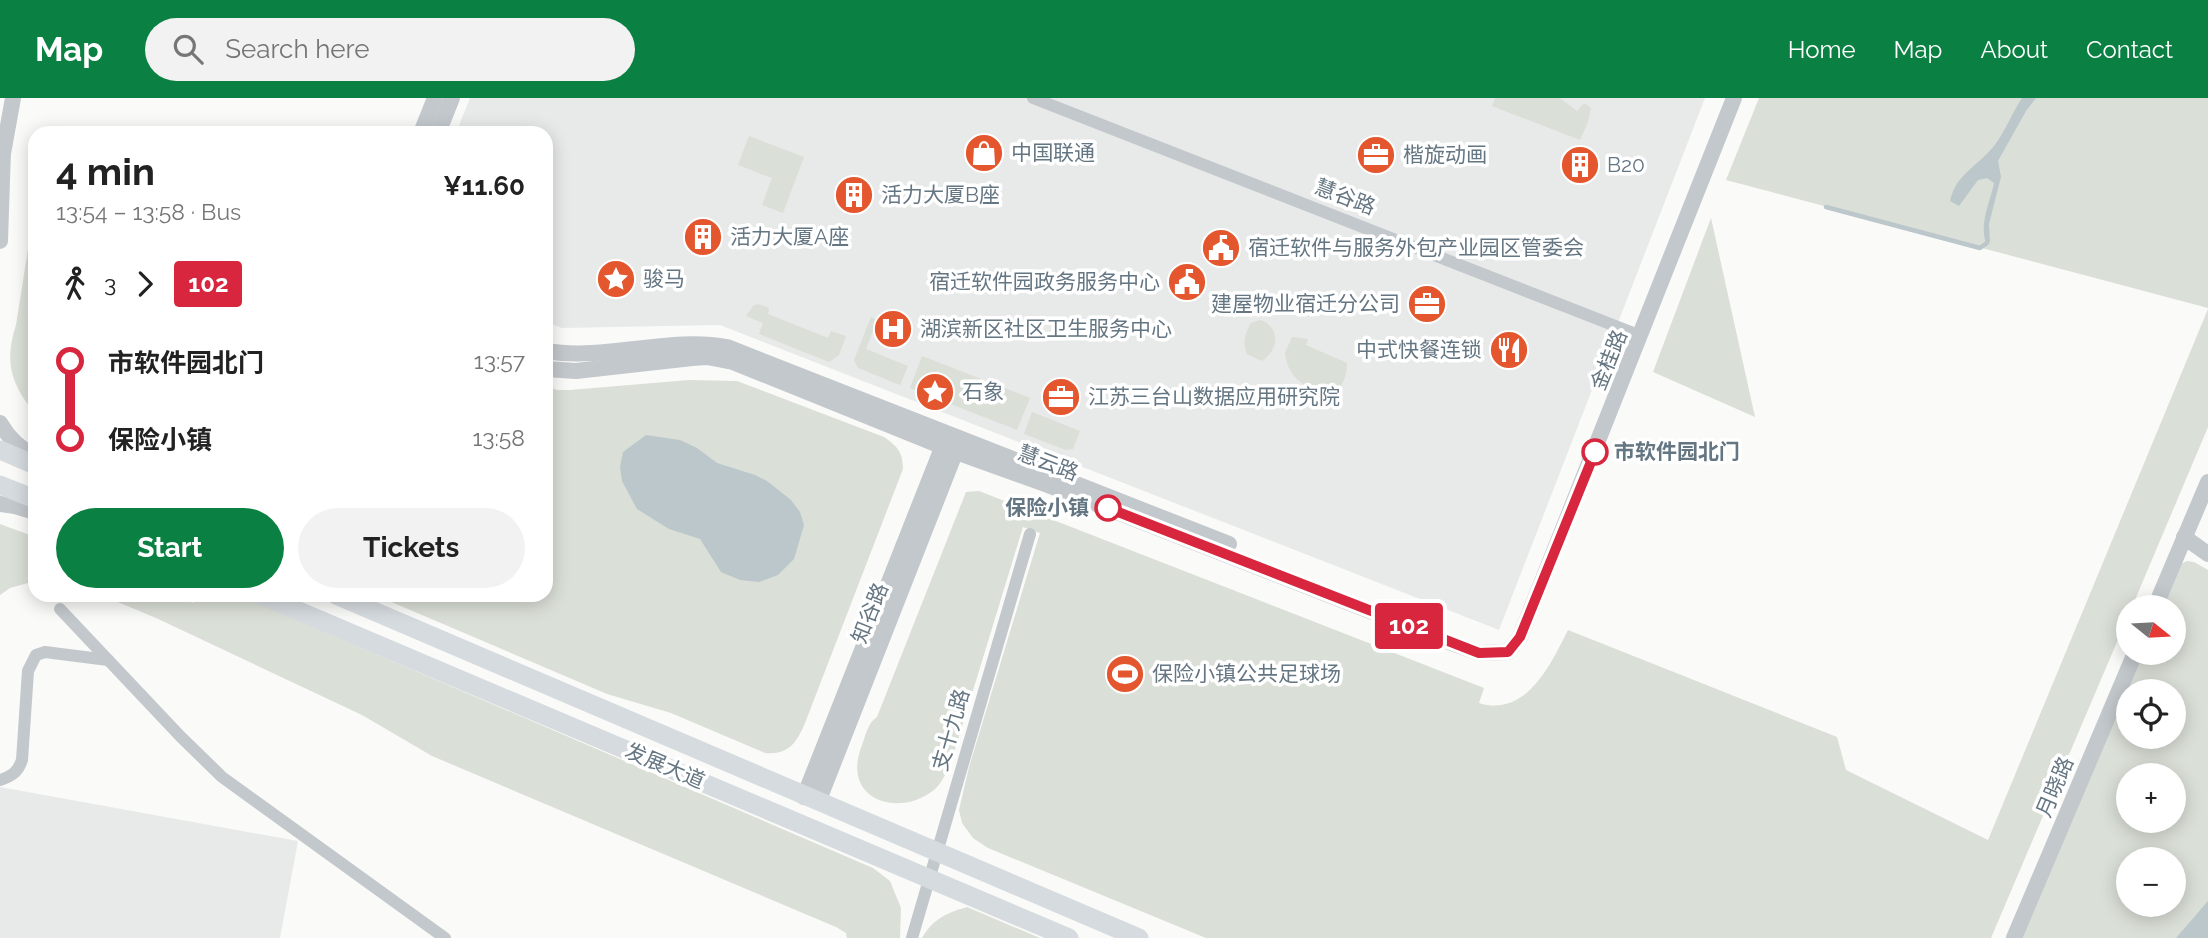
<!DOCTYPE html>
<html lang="en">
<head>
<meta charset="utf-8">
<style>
	:root { --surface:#fff; --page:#f2f2f2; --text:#222; --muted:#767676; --accent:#0b8043 }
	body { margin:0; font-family:Raleway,"Noto Sans SC",sans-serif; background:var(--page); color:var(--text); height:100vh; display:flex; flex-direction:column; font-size:26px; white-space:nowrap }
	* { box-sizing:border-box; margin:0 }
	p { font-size:23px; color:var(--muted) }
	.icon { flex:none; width:38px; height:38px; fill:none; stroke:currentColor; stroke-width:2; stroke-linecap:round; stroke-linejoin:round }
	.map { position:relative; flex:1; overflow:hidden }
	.drawer { position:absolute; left:28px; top:28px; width:525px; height:476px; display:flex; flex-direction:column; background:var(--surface); border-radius:21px; box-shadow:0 4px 18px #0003 }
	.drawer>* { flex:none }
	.badge { padding:0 14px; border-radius:5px; font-size:24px; line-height:46px }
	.needle { width:46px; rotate:108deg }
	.buttons { position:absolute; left:2116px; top:497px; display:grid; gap:14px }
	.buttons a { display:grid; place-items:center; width:70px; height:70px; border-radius:50%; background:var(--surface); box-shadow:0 4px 18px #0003; font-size:35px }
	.map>.badge { position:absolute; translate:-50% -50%; box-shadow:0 0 0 4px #fff }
	.legs { display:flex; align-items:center; gap:10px; height:77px; padding:0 28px; font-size:23px }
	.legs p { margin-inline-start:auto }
	.head { display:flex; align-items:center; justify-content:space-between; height:119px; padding:0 28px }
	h1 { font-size:38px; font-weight:700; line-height:52px }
	.button { display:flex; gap:14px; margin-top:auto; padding:14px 28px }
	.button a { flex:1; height:80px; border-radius:42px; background:var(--accent); color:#fff; font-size:28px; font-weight:700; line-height:80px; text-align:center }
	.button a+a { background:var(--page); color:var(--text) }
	ul { padding:0 28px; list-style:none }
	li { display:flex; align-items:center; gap:24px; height:77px; font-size:26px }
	li i { display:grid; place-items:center; width:10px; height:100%; margin:0 9px; background:currentColor }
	li i::after { content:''; width:18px; height:18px; margin:-9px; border:5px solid; border-radius:50%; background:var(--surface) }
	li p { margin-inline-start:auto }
	li:first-child i { background:linear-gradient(#0000 50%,currentColor 0) }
	li:last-child i { background:linear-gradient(currentColor 50%,#0000 0) }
	header { display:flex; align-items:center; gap:42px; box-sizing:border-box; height:98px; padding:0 35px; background:var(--accent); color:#fff }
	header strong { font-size:33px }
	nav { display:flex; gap:38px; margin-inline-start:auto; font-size:24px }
	.search { width:490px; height:63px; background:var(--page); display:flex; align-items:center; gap:18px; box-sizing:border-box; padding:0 24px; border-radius:38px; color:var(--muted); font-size:26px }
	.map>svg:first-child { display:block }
	.built { fill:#e8e9e9 }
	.green { fill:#dadfd7; fill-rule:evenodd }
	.water { fill:#bbc7cb }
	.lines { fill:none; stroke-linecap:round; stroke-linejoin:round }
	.stream { stroke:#bbc7cb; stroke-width:4.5 }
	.minor { stroke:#c3c8cc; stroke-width:12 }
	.tertiary { stroke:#c3c8cc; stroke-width:16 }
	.primary { stroke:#d6dbdf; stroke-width:19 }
	.line-1-casing { stroke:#fff; stroke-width:16 }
	.line-1 { stroke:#d7263d; stroke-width:10 }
	.stop-1-dot { fill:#fff; stroke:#d7263d; stroke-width:3.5 }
	.labels { text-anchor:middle; stroke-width:7; stroke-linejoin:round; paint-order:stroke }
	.poi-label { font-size:21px; fill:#657683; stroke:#fff; text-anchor:start }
	.street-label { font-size:21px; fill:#657683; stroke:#fff }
	.stop-label { font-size:21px; font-weight:bold; fill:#657683; stroke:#fff; text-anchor:start }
</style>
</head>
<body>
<header>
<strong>Map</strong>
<div class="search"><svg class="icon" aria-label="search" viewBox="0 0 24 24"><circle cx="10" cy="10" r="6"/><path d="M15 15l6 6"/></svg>Search here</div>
<nav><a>Home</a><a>Map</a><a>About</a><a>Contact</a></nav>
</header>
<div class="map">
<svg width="2208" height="840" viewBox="0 0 2208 840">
	<rect width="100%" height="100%" fill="#fafaf8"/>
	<g class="built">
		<path d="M470,0h1235l-206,532 -779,-305 -158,3 -16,-6v-189h-90z"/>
		<path d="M0,689l298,54 -18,97h-280z"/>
	</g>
	<g class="green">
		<path d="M1495,0h65l17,13 7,-8 7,5 -3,14 -8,18 -88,-34z"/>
		<path d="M1759,0h449v210l-482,-128z"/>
		<path d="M749,38l55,21 -21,56 -21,-8 10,-27 -34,-13z"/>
		<path d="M35,107v206c-7,-5 -10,-11 -14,-17 -14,-24 -13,-44 -5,-69z"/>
		<path d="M1711,120l44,199 -102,-45z"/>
		<path d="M758,206l11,4 -1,6 60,24 3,-7 15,5 -7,19 -10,7 -70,-28 4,-11 -17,-7 7,-10z"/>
		<path d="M2208,211v118l-76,180h-4v9l-137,322h-785l-218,-90 -15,-10 -11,-15 -3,-13 10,-43 71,-234 -17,-6 -70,229c-5,12 -9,25 -19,34 -35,28 -94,11 -72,-45 4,-11 6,-22 15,-28l89,-225 13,-1 505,197 -5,15c47,15 72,-39 89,-73l269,107 9,33 142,70z"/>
		<path d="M871,219l6,3 -11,29 42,17 -8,19 -42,-17 -4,-8z"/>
		<path d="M1260,222c21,7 19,30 2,41l-15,-7c-5,-12 -2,-20 4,-31z"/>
		<path d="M1292,239l16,2 -2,6 41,18c0,13 -4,24 -15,31 -25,-5 -44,-14 -47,-41z"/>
		<path d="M922,258l108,42 -13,32 -107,-42z"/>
		<path d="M689,282l48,1 147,56c13,9 19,15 19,32l-98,254c-8,19 -16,32 -40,30l-94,-40 -64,-19 -232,-99h171v-209l11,4h13z"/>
		<path d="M1032,314l48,19 -7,18 -7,1 -42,-16z"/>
		<path d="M0,426l35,13v44l-25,7 -10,7z"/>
		<path d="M2187,463l7,1 14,8v368h-189l121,-285h34v-46h-14l17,-41zM2128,593h46v46h-46zM2128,677h46v46h-46zM2128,761h46v46h-46z"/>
		<path d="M101,497h72l20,8 3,-7 43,-1 634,273 17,13 11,27 -1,30h-53l-1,-5 -10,-6 -404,-171 -70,-41 -206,-97z"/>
		<path d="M967,809l73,31h-118c11,-19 24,-25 45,-31z"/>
	</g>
	<g class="water">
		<path d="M2022,0h14l-10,13 -28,50 3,16 -12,47 1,18 -4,1c-7,-20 4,-40 8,-60l-7,-5 -9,2 -19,26 -9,-5c6,-27 28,-35 44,-55 11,-14 18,-33 28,-48z"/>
		<path d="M646,337l34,5 17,8 20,15 38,12 12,6 24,19 9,12 4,13 -10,34 -16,16 -19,7 -19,-2 -19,-8 -21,-33 -31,-10 -32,-20 -15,-28 -2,-14 3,-15z"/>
		<path d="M2208,803v37h-32z"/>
	</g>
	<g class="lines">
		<path class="stream" d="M1826,109l154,41 7,-5"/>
		<g class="minor">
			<path d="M1033,0l608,238"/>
			<path d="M60,511l120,127 42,41 223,161"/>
			<path d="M0,682c12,-4 18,-8 22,-20l6,-89 8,-16 9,-3 63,8"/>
			<path d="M912,840l118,-404"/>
		</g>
		<g class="tertiary">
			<path d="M421,35l14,-35"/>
			<path d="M438,35l14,-35"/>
			<path d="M2,61l11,-61"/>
			<path d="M0,143l3,-91"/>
			<path d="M546,253c61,10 123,-15 181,-4l502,197"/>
			<path d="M546,271l30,2 116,-13 15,-1 26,5 223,90 92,33 409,160 22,8 29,-1 12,-15 214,-539"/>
			<path d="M0,325c8,14 20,26 35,33"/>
			<path d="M0,406l15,2 20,6"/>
			<path d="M2184,439l24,17"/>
			<path d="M2155,509l53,-125"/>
			<path d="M804,699l142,-359"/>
			<path d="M818,704l141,-359"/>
			<path d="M2014,840l121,-285"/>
		</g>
		<g class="primary">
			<path d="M0,352l35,15"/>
			<path d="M0,387l35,14"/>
			<path d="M261,497l808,343"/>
			<path d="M336,497l803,343"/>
		</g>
	</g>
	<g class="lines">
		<g class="line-1-casing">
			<path id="line-1" d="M1108,410l371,145 29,-1 12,-15 75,-185"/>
		</g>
		<use href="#line-1" class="line-1"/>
	</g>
	<defs>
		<g id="shop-disc" transform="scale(2.0125)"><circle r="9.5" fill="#e4572e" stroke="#fff"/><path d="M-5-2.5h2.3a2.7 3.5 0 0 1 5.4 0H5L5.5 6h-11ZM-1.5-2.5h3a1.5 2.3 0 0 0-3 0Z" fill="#fff"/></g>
		<g id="office-disc" transform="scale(2.0125)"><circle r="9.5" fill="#e4572e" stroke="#fff"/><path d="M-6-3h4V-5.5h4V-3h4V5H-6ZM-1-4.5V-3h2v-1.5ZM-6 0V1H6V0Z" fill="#fff"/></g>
		<g id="building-disc" transform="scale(2.0125)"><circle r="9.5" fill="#e4572e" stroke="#fff"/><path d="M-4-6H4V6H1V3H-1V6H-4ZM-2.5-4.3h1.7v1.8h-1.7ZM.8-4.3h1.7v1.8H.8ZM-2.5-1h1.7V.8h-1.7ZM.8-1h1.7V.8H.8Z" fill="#fff"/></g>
		<g id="civic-disc" transform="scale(2.0125)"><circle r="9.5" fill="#e4572e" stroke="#fff"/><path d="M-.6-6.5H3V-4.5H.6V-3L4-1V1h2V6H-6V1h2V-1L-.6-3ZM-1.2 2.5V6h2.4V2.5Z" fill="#fff"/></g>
		<g id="sight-disc" transform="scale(2.0125)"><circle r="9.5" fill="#e4572e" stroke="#fff"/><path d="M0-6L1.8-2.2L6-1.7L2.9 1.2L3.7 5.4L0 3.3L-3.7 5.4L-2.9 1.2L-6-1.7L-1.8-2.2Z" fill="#fff"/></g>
		<g id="hospital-disc" transform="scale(2.0125)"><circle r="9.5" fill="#e4572e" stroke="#fff"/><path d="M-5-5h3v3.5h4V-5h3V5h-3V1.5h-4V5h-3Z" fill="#fff"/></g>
		<g id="restaurant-disc" transform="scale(2.0125)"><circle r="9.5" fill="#e4572e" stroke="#fff"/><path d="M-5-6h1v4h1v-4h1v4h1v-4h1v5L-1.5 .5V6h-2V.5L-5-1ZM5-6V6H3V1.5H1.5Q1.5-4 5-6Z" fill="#fff"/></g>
		<g id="stadium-disc" transform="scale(2.0125)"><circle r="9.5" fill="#e4572e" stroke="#fff"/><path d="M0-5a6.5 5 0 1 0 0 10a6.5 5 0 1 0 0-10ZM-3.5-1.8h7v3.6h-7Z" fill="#fff"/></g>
	</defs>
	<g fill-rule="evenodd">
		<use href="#shop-disc" x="984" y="55"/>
		<use href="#office-disc" x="1376" y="57"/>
		<use href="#building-disc" x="1580" y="67"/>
		<use href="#building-disc" x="854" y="97"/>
		<use href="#building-disc" x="703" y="139"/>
		<use href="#civic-disc" x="1221" y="150"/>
		<use href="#sight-disc" x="616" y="181"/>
		<use href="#civic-disc" x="1187" y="184"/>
		<use href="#office-disc" x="1427" y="206"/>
		<use href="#hospital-disc" x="893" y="231"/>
		<use href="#restaurant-disc" x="1509" y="252"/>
		<use href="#sight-disc" x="935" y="294"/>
		<use href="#office-disc" x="1061" y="299"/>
		<use href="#stadium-disc" x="1125" y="576"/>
	</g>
	<g class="stop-1-dot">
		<circle cx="1595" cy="354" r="12"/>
		<circle cx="1108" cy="410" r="12"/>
	</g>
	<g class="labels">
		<g class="poi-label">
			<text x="1011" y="62">中国联通</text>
			<text x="1403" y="64">楷旋动画</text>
			<text x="1607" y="74">B20</text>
			<text x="881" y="104">活力大厦B座</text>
			<text x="730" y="146">活力大厦A座</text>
			<text x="1248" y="157">宿迁软件与服务外包产业园区管委会</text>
			<text x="643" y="188">骏马</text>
			<text x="1160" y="191" text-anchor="end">宿迁软件园政务服务中心</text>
			<text x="1400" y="213" text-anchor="end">建屋物业宿迁分公司</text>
			<text x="920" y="238">湖滨新区社区卫生服务中心</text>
			<text x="1482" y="259" text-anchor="end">中式快餐连锁</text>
			<text x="962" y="301">石象</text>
			<text x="1088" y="306">江苏三台山数据应用研究院</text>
			<text x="1152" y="583">保险小镇公共足球场</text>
		</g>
		<g class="street-label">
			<text transform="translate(1345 99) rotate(21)" y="7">慧谷路</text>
			<text transform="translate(1609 262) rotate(-68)" y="7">金桂路</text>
			<text transform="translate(1048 365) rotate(21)" y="7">慧云路</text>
			<text transform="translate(870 515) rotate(-68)" y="7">知谷路</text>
			<text transform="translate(951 632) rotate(-74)" y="7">支十九路</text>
			<text transform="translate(665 668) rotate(23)" y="7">发展大道</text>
			<text transform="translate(2055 689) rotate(-67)" y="7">月晓路</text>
		</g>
		<g class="stop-label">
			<text x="1614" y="361">市软件园北门</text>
			<text x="1089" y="417" text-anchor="end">保险小镇</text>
		</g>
	</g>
</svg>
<div class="buttons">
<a><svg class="needle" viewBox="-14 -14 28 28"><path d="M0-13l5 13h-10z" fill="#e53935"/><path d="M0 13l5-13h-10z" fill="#767676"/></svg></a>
<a><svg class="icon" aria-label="locate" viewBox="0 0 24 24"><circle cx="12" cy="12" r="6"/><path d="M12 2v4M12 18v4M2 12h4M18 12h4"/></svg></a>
<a>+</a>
<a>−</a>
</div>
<b class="badge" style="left:1409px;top:528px;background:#d7263d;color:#fff">102</b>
<section class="drawer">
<div class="head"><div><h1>4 min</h1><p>13:54 – 13:58 · Bus</p></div><b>¥11.60</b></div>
<div class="legs"><svg class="icon" aria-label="walk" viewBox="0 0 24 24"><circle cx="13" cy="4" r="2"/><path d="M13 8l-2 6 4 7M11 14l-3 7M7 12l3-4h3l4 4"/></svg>3<svg class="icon" aria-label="forward" viewBox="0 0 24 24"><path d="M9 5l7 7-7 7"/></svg><b class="badge" style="background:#d7263d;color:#fff">102</b></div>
<ul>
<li><i style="color:#d7263d"></i><b>市软件园北门</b><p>13:57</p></li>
<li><i style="color:#d7263d"></i><b>保险小镇</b><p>13:58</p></li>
</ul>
<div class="button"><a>Start</a><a>Tickets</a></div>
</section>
</div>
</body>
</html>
